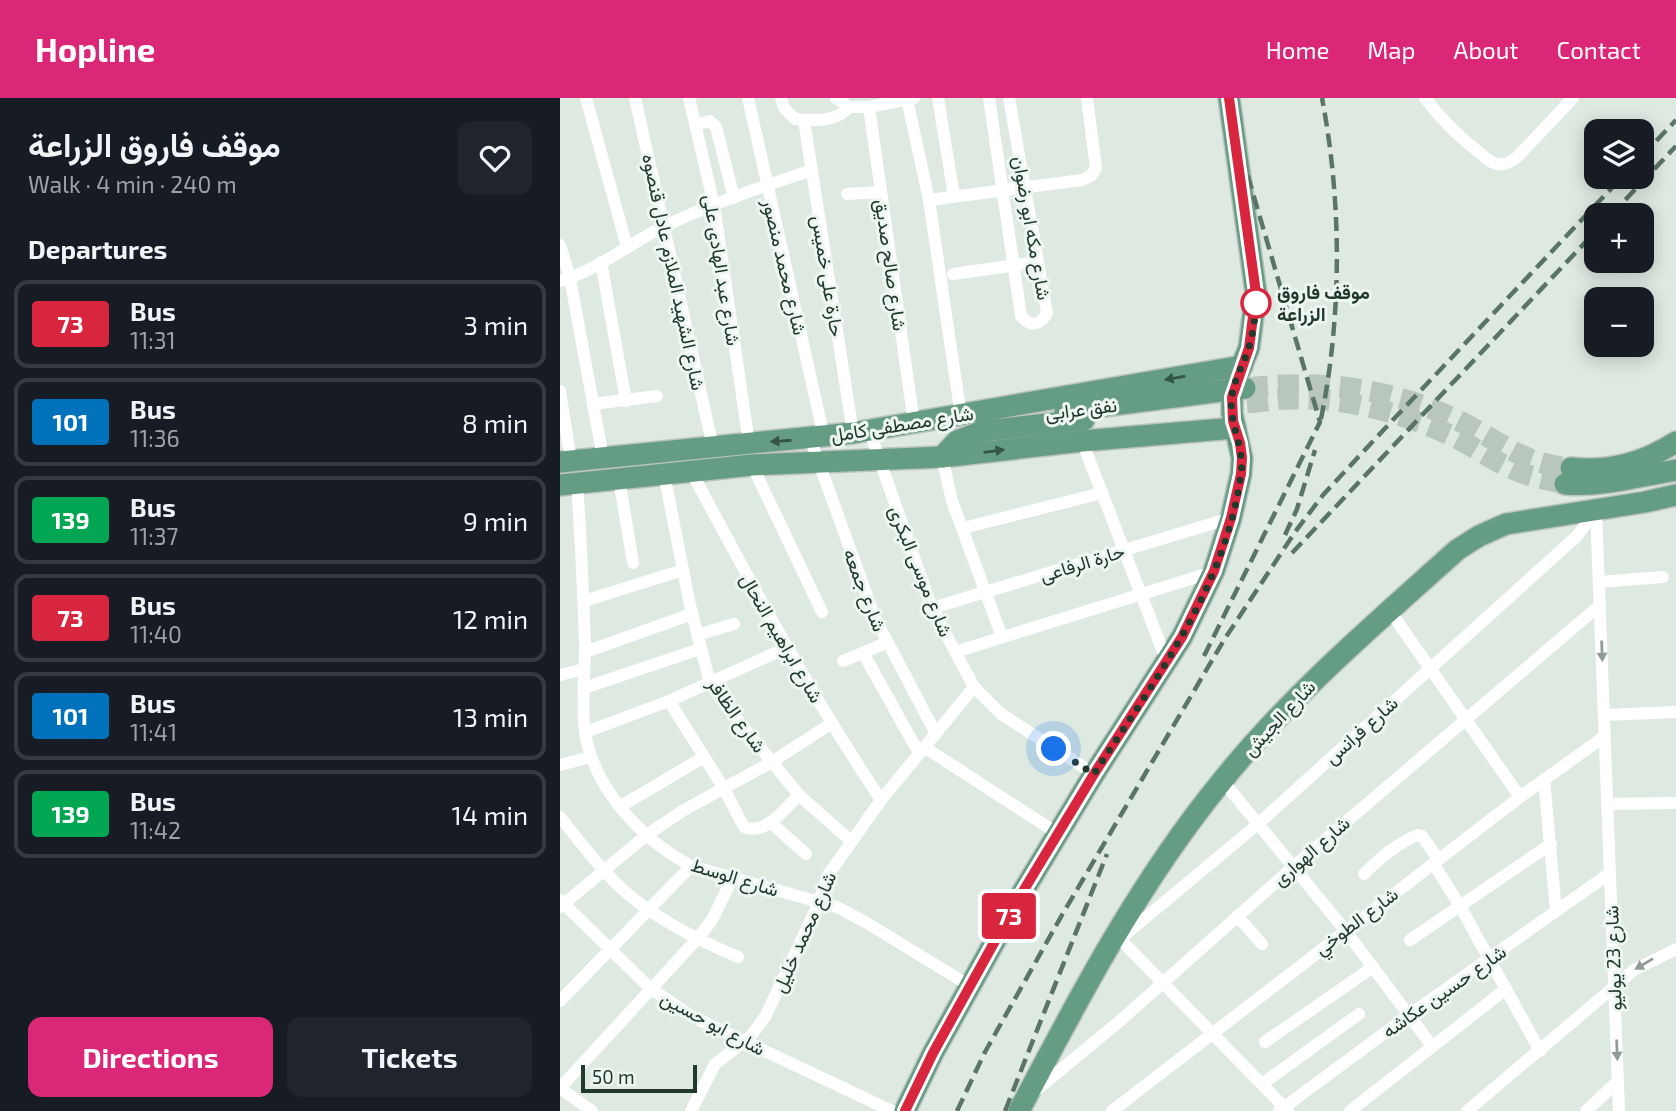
<!DOCTYPE html>
<html lang="en">
<head>
<meta charset="utf-8">
<style>
	:root { --surface:#171b24; --page:#20242c; --text:#f1f3f6; --muted:#9ea1a6; --line:#363941; --accent:#db2777 }
	body { margin:0; font-family:"Exo 2",Vazirmatn,sans-serif; background:var(--page); color:var(--text); height:100vh; display:flex; flex-direction:column; font-size:26px; white-space:nowrap }
	* { box-sizing:border-box; margin:0 }
	p { font-size:23px; color:var(--muted) }
	.icon { flex:none; width:38px; height:38px; fill:none; stroke:currentColor; stroke-width:2; stroke-linecap:round; stroke-linejoin:round }
	.map { position:relative; flex:1; overflow:hidden }
	.sheet { display:flex; flex-direction:column; background:var(--surface); width:560px }
	.sheet>* { flex:none }
	.badge { padding:0 14px; border-radius:5px; font-size:24px; line-height:46px }
	.tools { position:absolute; left:1024px; top:21px; display:grid; gap:14px }
	.tools a { display:grid; place-items:center; width:70px; height:70px; border-radius:14px; background:var(--surface); box-shadow:0 4px 18px #0003; font-size:35px }
	.scale { position:absolute; left:21px; bottom:18px; width:116px; box-sizing:border-box; padding-left:7px; border:4px solid #21382d; border-top:0; font-size:19px; line-height:24px; white-space:nowrap; color:#21382d; -webkit-text-stroke:5px #eef6f1; paint-order:stroke }
	.you { position:absolute; width:35px; height:35px; margin:-18px; border:5px solid #fff; border-radius:50%; background:#1a73e8; box-shadow:0 0 0 10px #1a73e833 }
	.map>.badge { position:absolute; translate:-50% -50%; box-shadow:0 0 0 4px #fff }
	h2 { padding:0 28px; font-size:26px; line-height:63px }
	.round { display:grid; place-items:center; flex:none; width:74px; height:74px; border-radius:14px; background:var(--page) }
	.headline { display:flex; align-items:center; justify-content:space-between; height:119px; padding:0 28px }
	h1 { font-size:33px; font-weight:700; line-height:52px }
	.action { display:flex; gap:14px; margin-top:auto; padding:14px 28px }
	.action a { flex:1; height:80px; border-radius:14px; background:var(--accent); color:#fff; font-size:28px; font-weight:700; line-height:80px; text-align:center }
	.action a+a { background:var(--page); color:var(--text) }
	ul { padding:0; list-style:none }
	li { display:flex; align-items:center; gap:21px; height:88px; margin:0 14px 10px; padding:0 14px; border:4px solid var(--line); border-radius:14px }
	li div { flex:1 }
	li b { display:block; font-size:26px }
	li em { font-style:normal }
	li .badge { min-width:77px; font-weight:700; text-align:center }
	header { display:flex; align-items:center; gap:42px; box-sizing:border-box; height:98px; padding:0 35px; background:var(--accent); color:#fff }
	header strong { font-size:33px }
	nav { display:flex; gap:38px; margin-inline-start:auto; font-size:24px }
	main { display:flex; flex:1; min-height:0 }
	.map>svg:first-child { display:block }
	.lines { fill:none; stroke-linecap:round; stroke-linejoin:round }
	.primary-tunnel { stroke:#b8c6be; stroke-width:21; stroke-dasharray:21 10; stroke-linecap:butt }
	.primary-casing { stroke:#bcc3c0; stroke-width:24 }
	.minor { stroke:#fff; stroke-width:12 }
	.primary { stroke:#659d84; stroke-width:21 }
	.rail { stroke:#5b7468; stroke-width:4.5; stroke-dasharray:14 7; stroke-linecap:butt }
	.oneway { fill:#355647 }
	.oneway2 { fill:#909c96 }
	.line-casing { stroke:#fff; stroke-width:16 }
	.line { stroke:#d7263d; stroke-width:10 }
	.walk { stroke:#21382d; stroke-width:7; stroke-dasharray:0 12.6 }
	.stop-dot { fill:#fff; stroke:#d7263d; stroke-width:3.5 }
	.labels { text-anchor:middle; stroke-width:6; stroke-linejoin:round; paint-order:stroke }
	.street-label { font-size:19px; fill:#21382d; stroke:#eef6f1 }
	.stop-label { font-size:19px; font-weight:bold; fill:#21382d; stroke:#eef6f1; text-anchor:start }
</style>
</head>
<body>
<header>
<strong>Hopline</strong>
<nav><a>Home</a><a>Map</a><a>About</a><a>Contact</a></nav>
</header>
<main>
<section class="sheet">
<div class="headline"><div><h1>موقف فاروق الزراعة</h1><p>Walk · 4 min · 240 m</p></div><a class="round"><svg class="icon" aria-label="heart" viewBox="0 0 24 24"><path d="M12 20l-8-8c-3-5 5-10 8-4 3-6 11-1 8 4z"/></svg></a></div>
<h2>Departures</h2>
<ul>
<li><span class="badge" style="background:#d7263d;color:#fff">73</span><div><b>Bus</b><p>11:31</p></div><em>3 min</em></li>
<li><span class="badge" style="background:#0072bc;color:#fff">101</span><div><b>Bus</b><p>11:36</p></div><em>8 min</em></li>
<li><span class="badge" style="background:#00a651;color:#fff">139</span><div><b>Bus</b><p>11:37</p></div><em>9 min</em></li>
<li><span class="badge" style="background:#d7263d;color:#fff">73</span><div><b>Bus</b><p>11:40</p></div><em>12 min</em></li>
<li><span class="badge" style="background:#0072bc;color:#fff">101</span><div><b>Bus</b><p>11:41</p></div><em>13 min</em></li>
<li><span class="badge" style="background:#00a651;color:#fff">139</span><div><b>Bus</b><p>11:42</p></div><em>14 min</em></li>
</ul>
<div class="action"><a>Directions</a><a>Tickets</a></div>
</section>
<div class="map">
<svg width="1116" height="1013" viewBox="0 0 1116 1013">
	<rect width="100%" height="100%" fill="#dee9e2"/>
	<g class="lines">
		<g class="primary-tunnel">
			<path d="M687,290c73,-9 146,0 212,33 42,20 62,43 112,47"/>
			<path d="M687,305c14,-1 29,-4 43,-4 55,-2 113,14 162,37 19,9 37,22 56,31 18,9 38,13 57,17"/>
		</g>
		<g class="primary-casing">
			<g id="primary">
				<path d="M505,313l180,-23"/>
				<path d="M382,359l15,-16 26,-10 101,-11"/>
				<path d="M0,364l293,-29 389,-67"/>
				<path d="M1011,370c39,4 72,-5 105,-26"/>
				<path d="M1005,386c39,3 73,-8 111,-14"/>
				<path d="M0,387l192,-20 190,-8 140,-16 153,-13"/>
				<path d="M345,1013l28,-58 83,-150 78,-129 88,-137 32,-66 17,-53 10,-44 1,-16 -10,-45v-16l3,-15 14,-34 7,-55 -27,-195"/>
				<path d="M459,1013c60,-114 121,-230 203,-330 69,-86 153,-157 235,-231l22,-14 27,-12 139,-22 31,-7"/>
			</g>
		</g>
		<g class="minor">
			<path d="M26,0l41,149"/>
			<path d="M75,0l78,349"/>
			<path d="M129,0l25,107 35,238"/>
			<path d="M188,0l76,339"/>
			<path d="M221,0l3,10 11,11c19,2 42,3 54,-12"/>
			<path d="M276,0l13,9h20l45,-9"/>
			<path d="M378,0l16,98"/>
			<path d="M429,0l32,218c9,11 19,10 26,-3l-38,-215"/>
			<path d="M865,0c16,21 34,39 55,55 4,3 9,9 14,10 9,4 19,-2 25,-8l54,-57"/>
			<path d="M347,1l22,101 32,216"/>
			<path d="M309,9l45,316"/>
			<path d="M244,22l49,313"/>
			<path d="M135,27l15,-4 6,6 18,71"/>
			<path d="M287,96l34,-2"/>
			<path d="M369,102l153,-20 9,-4 5,-8 -9,-70"/>
			<path d="M0,147l10,33 33,180"/>
			<path d="M41,164l25,139"/>
			<path d="M393,176l85,-12"/>
			<path d="M0,183c38,-11 70,-38 105,-55 47,-23 97,-39 147,-56"/>
			<path d="M0,293l11,70"/>
			<path d="M33,306l64,-8"/>
			<path d="M309,332l63,178 42,79 27,27 93,60"/>
			<path d="M250,340l65,180 61,116"/>
			<path d="M522,343l85,221"/>
			<path d="M382,359l10,44 50,136"/>
			<path d="M192,367l70,147"/>
			<path d="M131,373c60,112 119,223 190,329"/>
			<path d="M104,376l26,131 20,78 12,18 77,94 52,46"/>
			<path d="M59,381l14,84"/>
			<path d="M17,386c4,53 6,106 8,159 0,26 -3,53 -1,80 5,61 55,115 107,143l146,41 30,16 103,63"/>
			<path d="M1036,412l23,601"/>
			<path d="M403,430l139,-35"/>
			<path d="M1039,484l64,-5"/>
			<path d="M24,503l99,-31"/>
			<path d="M372,510l299,-90"/>
			<path d="M830,513l130,186"/>
			<path d="M137,537l37,-11"/>
			<path d="M25,554l107,-38"/>
			<path d="M395,554l258,-80"/>
			<path d="M303,555l56,100"/>
			<path d="M283,563l43,-18"/>
			<path d="M0,577l24,-6"/>
			<path d="M24,590l116,-39"/>
			<path d="M109,603l54,86 21,40c22,9 40,-18 55,-32"/>
			<path d="M1045,617l71,-3"/>
			<path d="M26,634l83,-31 117,-53"/>
			<path d="M364,649l133,86"/>
			<path d="M0,667l31,-8"/>
			<path d="M984,681l12,132"/>
			<path d="M662,682l123,150 87,116"/>
			<path d="M1047,706l69,-1"/>
			<path d="M61,708l83,-49"/>
			<path d="M0,719c22,27 43,56 69,78 31,26 71,46 109,62"/>
			<path d="M210,724l36,32"/>
			<path d="M873,765l27,43 80,145"/>
			<path d="M804,776c16,-16 33,-31 54,-39l4,1 16,23"/>
			<path d="M0,802l90,88 41,28 201,95"/>
			<path d="M0,809l88,-73 36,-24 86,-47 62,-40"/>
			<path d="M677,818l25,28"/>
			<path d="M555,836l173,177"/>
			<path d="M560,841l138,-115 319,-288 9,-12 5,-14"/>
			<path d="M850,842l141,-96"/>
			<path d="M0,903l131,-135"/>
			<path d="M705,944l108,-75"/>
			<path d="M702,986l97,-70"/>
			<path d="M475,993l86,-71 171,-152 308,-263"/>
			<path d="M32,1013l-32,-23 138,-150 14,-18 20,-41"/>
			<path d="M131,1013l24,-47 35,-27 15,-20 51,-108 12,-34 53,-75 93,-113"/>
			<path d="M552,1013l408,-314 85,-61"/>
			<path d="M719,1013l130,-96 201,-142"/>
			<path d="M790,1013l156,-122"/>
			<path d="M907,1013l167,-141 42,-21"/>
			<path d="M1026,1013l32,-30"/>
		</g>
		<use href="#primary" class="primary"/>
		<g class="rail">
			<path d="M1082,58l34,-36"/>
			<path d="M1051,117l65,-69"/>
			<path d="M761,321c21,-104 21,-216 1,-321"/>
			<path d="M725,437l12,-26 18,-59"/>
			<path d="M732,455l304,-322"/>
			<path d="M644,558l116,-234 -95,-324"/>
			<path d="M397,1013l28,-59 77,-137 162,-275 71,-108 28,-37 67,-72 232,-246"/>
			<path d="M445,1013l102,-257"/>
		</g>
	</g>
	<defs><path id="oneway-solid" d="M-6-.8H1V-3.2L6.5 0L1 3.2V.8H-6Z" transform="scale(1.75)"/></defs>
	<g class="oneway">
		<use href="#oneway-solid" transform="translate(615 280) rotate(170)"/>
		<use href="#oneway-solid" transform="translate(221 343) rotate(176)"/>
		<use href="#oneway-solid" transform="translate(434 353) rotate(-7)"/>
	</g>
	<g class="oneway2">
		<use href="#oneway-solid" transform="translate(1042 553) rotate(88)"/>
		<use href="#oneway-solid" transform="translate(1084 866) rotate(149)"/>
		<use href="#oneway-solid" transform="translate(1057 952) rotate(88)"/>
	</g>
	<g class="lines">
		<g class="line-casing">
			<path id="line" d="M345,1013l28,-58 83,-150 78,-129 88,-137 32,-66 17,-53 10,-44 1,-16 -2,-15 -7,-22 -1,-24 17,-49 7,-55 -27,-195"/>
		</g>
		<use href="#line" class="line"/>
		<path class="walk" d="M494,651l40,25c60,-93 132,-187 147,-300 4,-27 -13,-51 -9,-78 2,-17 11,-30 16,-46 5,-15 7,-31 8,-47"/>
	</g>
	<circle class="stop-dot" cx="696" cy="205" r="14"/>
	<g class="labels">
		<g class="street-label">
			<text transform="translate(472 130) rotate(80)" y="7">شارع مكه ابو رضوان</text>
			<text transform="translate(331 167) rotate(82)" y="7">شارع صالح صديق</text>
			<text transform="translate(225 169) rotate(77)" y="7">شارع محمد منصور</text>
			<text transform="translate(162 172) rotate(81)" y="7">شارع عبد الهادى على</text>
			<text transform="translate(114 174) rotate(78)" y="7">شارع الشهيد الملازم عادل قنصوه</text>
			<text transform="translate(268 178) rotate(81)" y="7">حارة على خميس</text>
			<text transform="translate(521 311) rotate(-7)" y="7">نفق عرابى</text>
			<text transform="translate(342 326) rotate(-9)" y="7">شارع مصطفى كامل</text>
			<text transform="translate(522 465) rotate(-17)" y="7">حارة الرفاعى</text>
			<text transform="translate(361 473) rotate(68)" y="7">شارع موسى البكرى</text>
			<text transform="translate(305 492) rotate(69)" y="7">شارع جمعه</text>
			<text transform="translate(222 540) rotate(60)" y="7">شارع ابراهيم النحال</text>
			<text transform="translate(177 617) rotate(55)" y="7">شارع الظافر</text>
			<text transform="translate(719 620) rotate(-47)" y="7">شارع الجيش</text>
			<text transform="translate(801 632) rotate(-42)" y="7">شارع فرانس</text>
			<text transform="translate(751 753) rotate(-41)" y="7">شارع الهوارى</text>
			<text transform="translate(175 779) rotate(17)" y="7">شارع الوسط</text>
			<text transform="translate(796 823) rotate(-37)" y="7">شارع الطوخي</text>
			<text transform="translate(244 834) rotate(-66)" y="7">شارع محمد خليل</text>
			<text transform="translate(1053 860) rotate(-92)" y="7">شارع 23 يوليو</text>
			<text transform="translate(884 893) rotate(-35)" y="7">شارع حسين عكاشه</text>
			<text transform="translate(153 925) rotate(28)" y="7">شارع ابو حسين</text>
		</g>
		<g class="stop-label">
			<text x="717" y="201">موقف فاروق<tspan x="717" dy="22">الزراعة</tspan></text>
		</g>
	</g>
</svg>
<div class="tools">
<a><svg class="icon" aria-label="layers" viewBox="0 0 24 24"><path d="M12 4l9 5-9 5-9-5zM3 14l9 5 9-5"/></svg></a>
<a>+</a>
<a>−</a>
</div>
<div class="scale">50 m</div>
<div class="you" style="left:494px;top:651px"></div>
<b class="badge" style="left:449px;top:818px;background:#d7263d;color:#fff">73</b>
</div>
</main>
</body>
</html>
